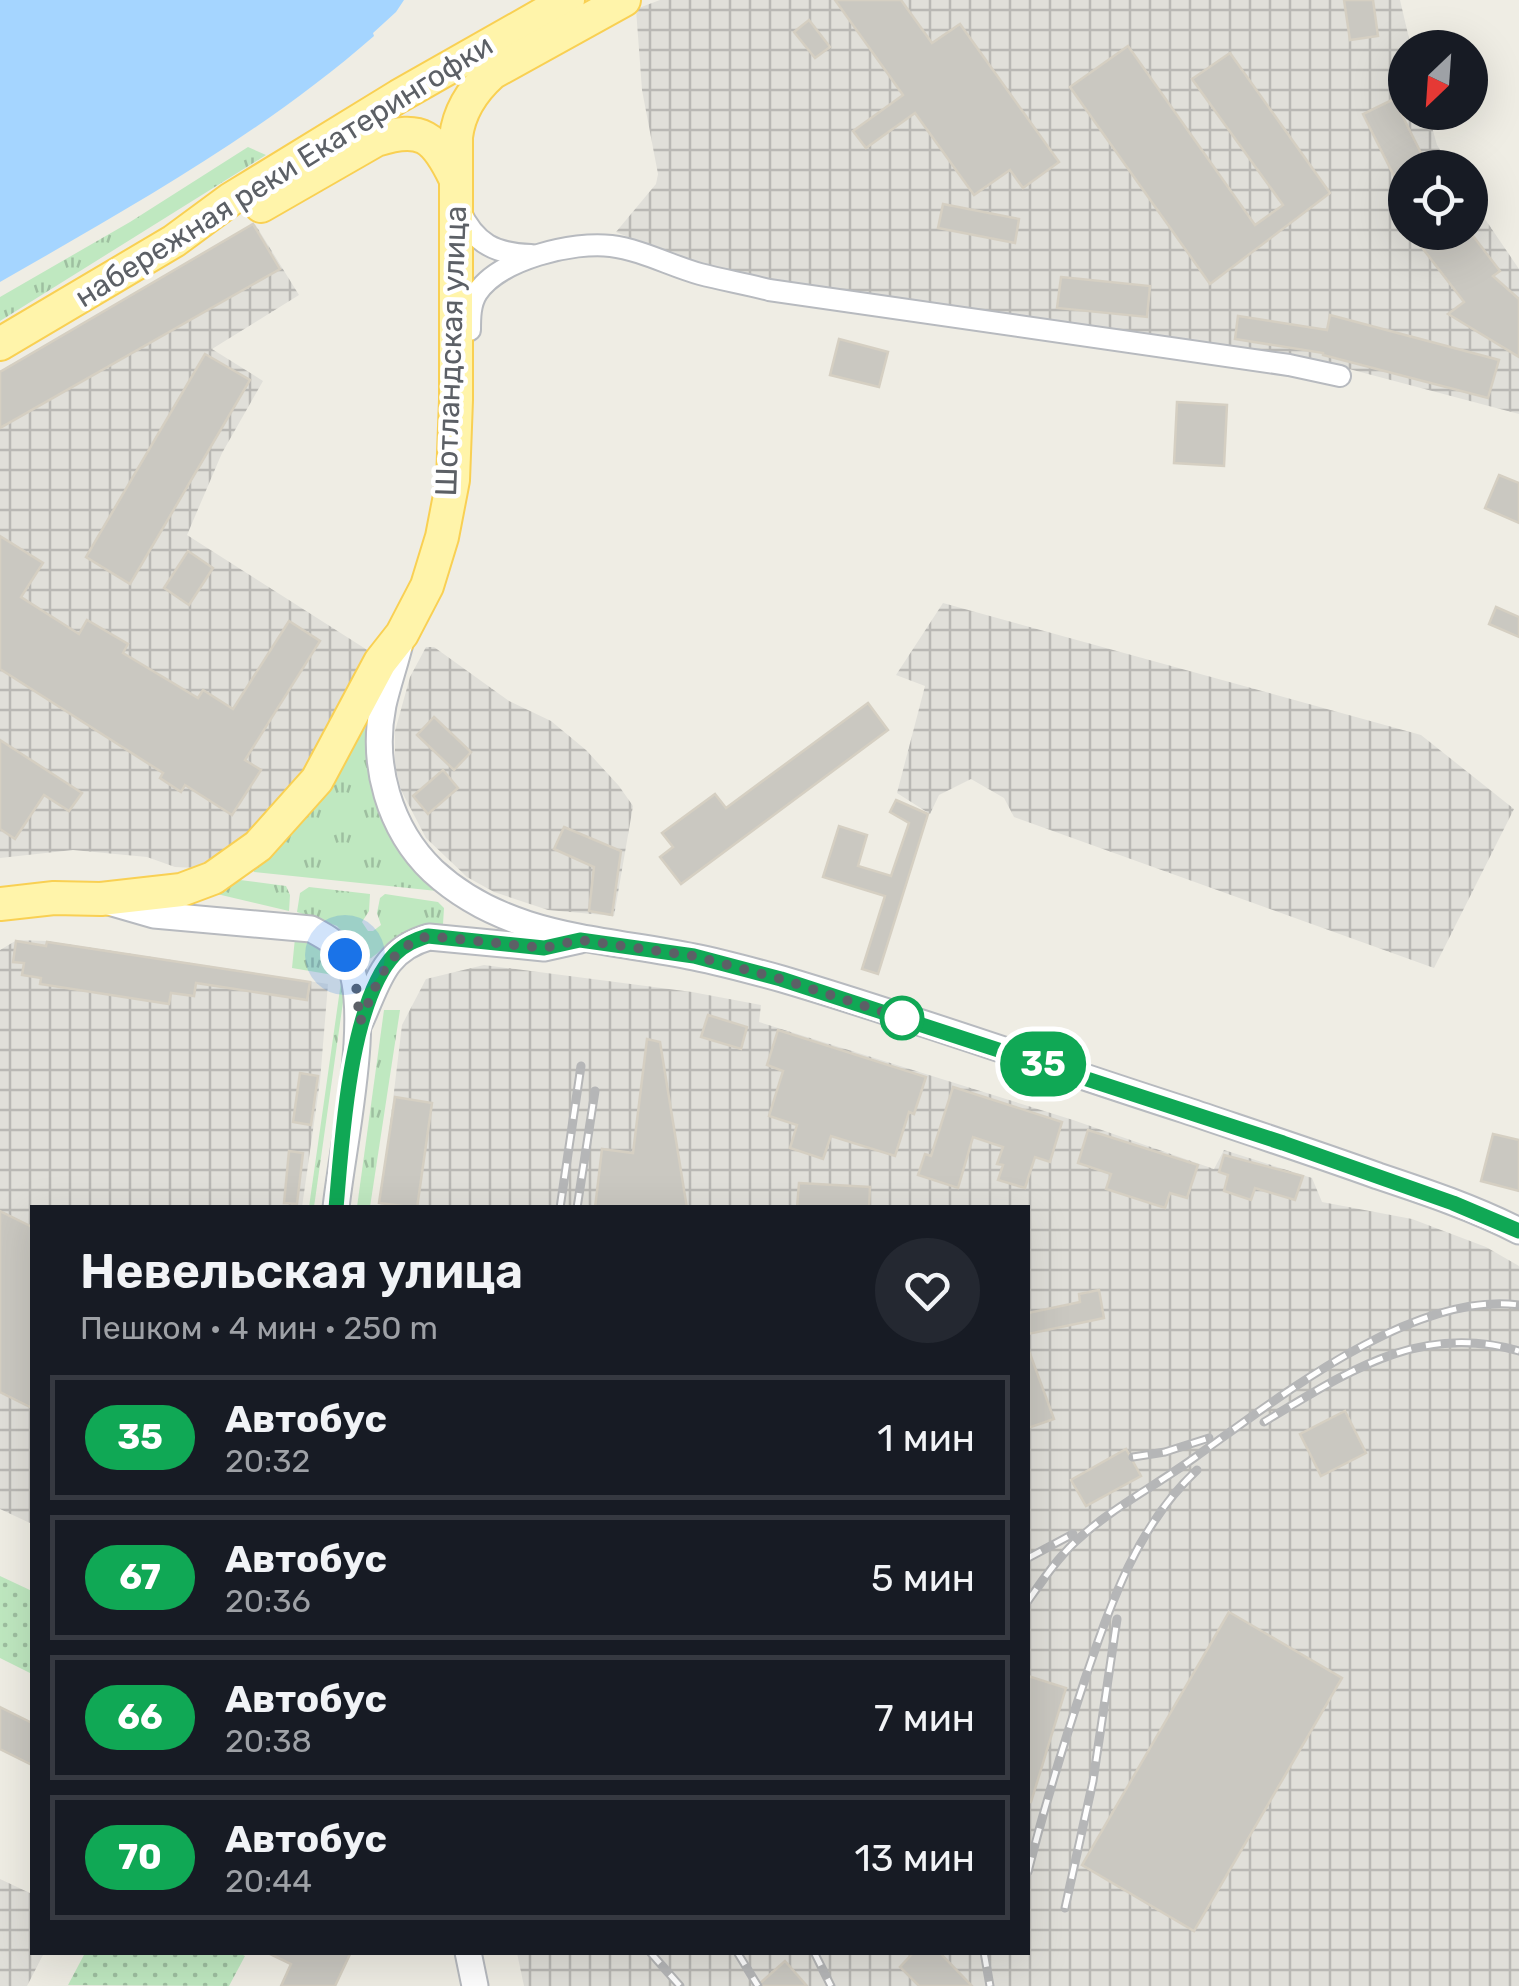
<!DOCTYPE html>
<html lang="ru">
<head>
<meta charset="utf-8">
<style>
	:root { --surface:#171b24; --page:#242831; --text:#f1f3f6; --muted:#9ea1a6; --line:#363941 }
	body { margin:0; font-family:Rubik,sans-serif; background:var(--page); color:var(--text); height:100vh; display:flex; flex-direction:column; font-size:38px; white-space:nowrap }
	* { box-sizing:border-box; margin:0 }
	p { font-size:32px; color:var(--muted) }
	.icon { flex:none; width:55px; height:55px; fill:none; stroke:currentColor; stroke-width:2; stroke-linecap:round; stroke-linejoin:round }
	.map { position:relative; flex:1; overflow:hidden }
	.sheet { position:absolute; left:30px; top:1205px; width:1000px; height:750px; display:flex; flex-direction:column; background:var(--surface); border-radius:0px; box-shadow:0 10px 40px #0002 }
	.sheet>* { flex:none }
	.badge { padding:0 20px; border-radius:32px; font-size:35px; line-height:65px }
	.needle { width:65px; rotate:205deg }
	.buttons { position:absolute; left:1388px; top:30px; display:grid; gap:20px }
	.buttons a { display:grid; place-items:center; width:100px; height:100px; border-radius:50%; background:var(--surface); box-shadow:0 10px 40px #0002; font-size:50px }
	.you { position:absolute; width:50px; height:50px; margin:-25px; border:8px solid #fff; border-radius:50%; background:#1a73e8; box-shadow:0 0 0 15px #1a73e833 }
	.map>.badge { position:absolute; translate:-50% -50%; box-shadow:0 0 0 5px #fff }
	.round { display:grid; place-items:center; flex:none; width:105px; height:105px; border-radius:52px; background:var(--page) }
	.head { display:flex; align-items:center; justify-content:space-between; height:170px; padding:0 50px }
	h1 { font-size:48px; font-weight:600; line-height:75px }
	ul { padding:0; list-style:none }
	li { display:flex; align-items:center; gap:30px; height:125px; margin:0 20px 15px; padding:0 30px; border:5px solid var(--line); border-radius:0px }
	li div { flex:1 }
	li b { display:block; font-size:38px }
	li em { font-style:normal }
	li .badge { min-width:110px; font-weight:700; text-align:center }
	.map>svg:first-child { display:block }
	.industrial { fill:url(#industrial-grid) }
	.grass { fill:url(#grass-tufts) }
	.park { fill:url(#park-dots) }
	.water { fill:#a5d5ff }
	.building { fill:#cac8c1; stroke:#d5cfc2; stroke-width:2.5 }
	.lines { fill:none; stroke-linecap:round; stroke-linejoin:round }
	.minor-casing { stroke:#b7babf; stroke-width:24 }
	.tertiary-casing { stroke:#b7babf; stroke-width:29 }
	.primary-casing { stroke:#f9d053; stroke-width:36 }
	.minor { stroke:#fff; stroke-width:20 }
	.tertiary { stroke:#fff; stroke-width:25 }
	.primary { stroke:#fff4aa; stroke-width:32 }
	.rail-casing { stroke:#b5b6b7; stroke-width:9 }
	.rail { stroke:#fff; stroke-width:5; stroke-dasharray:15; stroke-linecap:butt }
	.line-casing { stroke:#fff; stroke-width:22 }
	.line { stroke:#10a855; stroke-width:15 }
	.walk { stroke:#5c6066; stroke-width:10; stroke-dasharray:0 18 }
	.stop-dot { fill:#fff; stroke:#10a855; stroke-width:5 }
	.labels { text-anchor:middle; stroke-width:9; stroke-linejoin:round; paint-order:stroke }
	.street-label { font-size:30px; fill:#5c6066; stroke:#fff }
</style>
</head>
<body>
<div class="map">
<svg width="1519" height="1986" viewBox="0 0 1519 1986">
	<defs>
		<pattern id="industrial-grid" width="8" height="8" patternUnits="userSpaceOnUse" patternTransform="scale(2.5)"><rect width="8" height="8" fill="#e0dfd9"/><path d="M0 4h8M4 0v8" fill="none" stroke="#b9b8b4"/></pattern>
		<pattern id="grass-tufts" width="24" height="20" patternUnits="userSpaceOnUse" patternTransform="scale(2.5)"><rect width="24" height="20" fill="#bfe8c0"/><path d="M3 7l-1-3M5 7V3M7 7l1-3M15 17l-1-3M17 17v-4M19 17l1-3" fill="none" stroke="#9ebfa0"/></pattern>
		<pattern id="park-dots" width="8" height="8" patternUnits="userSpaceOnUse" patternTransform="scale(2.5)"><rect width="8" height="8" fill="#bfe8c0"/><path d="M2 2h.1M6 6h.1" fill="none" stroke="#9ebfa0" stroke-width="1.8" stroke-linecap="round"/></pattern>
	</defs>
	<rect width="100%" height="100%" fill="#efede4"/>
	<g class="industrial">
		<path d="M660,0h740l11,47 -6,1v64l23,1 9,32 14,22 -46,1v64h65v-35l49,72v145l-185,-49 -588,-87 -47,-12 -83,-34 40,-48 2,-10 -16,-84 -6,-81z"/>
		<path d="M255,224l44,71 -87,54 51,32 -41,72 -35,82 185,118 -74,130 -63,67 -37,18 -23,-1 -28,-10 -74,-7 -73,8v-487z"/>
		<path d="M943,603l478,132 93,74 -80,159 -420,-151 -10,-19 -33,-19 -32,16 -9,19 -33,-21 28,-107 -29,-11z"/>
		<path d="M426,647h8l75,54 42,20 35,29 33,36 14,20 -19,110 -66,-6 -54,-18 -27,-15 -41,-39 -25,-48 -6,-24v-35l15,-54z"/>
		<path d="M17,940l30,1 281,43 -8,97 -18,126 -270,1v316l-32,-15v-559z"/>
		<path d="M484,965l208,27 69,13 -2,17 314,98 141,49 10,-19 88,28 10,24 90,17 74,28 33,19v720h-995l-7,-33 511,-1v-744h-648l22,-183 24,-46z"/>
		<path d="M0,1879l32,15v58l12,1 -17,33h-27z"/>
	</g>
	<g class="grass">
		<path d="M248,147l18,8 -266,166v-24l130,-75z"/>
		<path d="M365,728l6,54 14,40 52,69 -183,-19 -1,-2 30,-29 40,-47z"/>
		<path d="M240,880l46,6 4,9 -1,16 -72,-17z"/>
		<path d="M309,887l61,7 -1,17 -7,11 6,9h5l8,-6 -4,-12 3,-15 5,-4 53,8 6,6 -1,16c-19,1 -42,6 -56,20 -8,7 -11,12 -20,16l-30,-34 -40,-14 3,-19z"/>
		<path d="M295,938c32,5 45,27 49,57l-30,212h-5l32,-225 -2,-6 -47,-8z"/>
		<path d="M384,1010h16l-30,197h-13z"/>
	</g>
	<g class="park">
		<path d="M0,1576l32,15v83l-32,-16z"/>
		<path d="M239,1953l6,3 -16,30 -161,-1 17,-32z"/>
	</g>
	<path class="water" d="M0,0h404l-8,12 -23,21 1,3c-112,98 -245,172 -374,246z"/>
	<g class="building">
		<path d="M835,0h66l31,43 28,-19 99,138 -36,26 -13,-18 -36,25 -59,-82 -49,35 -13,-17 50,-36z"/>
		<path d="M1344,0h29l5,36 -28,4z"/>
		<path d="M809,20l21,27 -15,11 -21,-26z"/>
		<path d="M1128,46l127,179 28,-20 -91,-126 38,-26 100,140 -120,91 -140,-197z"/>
		<path d="M1394,99l31,62 -20,7 -11,8 -31,-62z"/>
		<path d="M943,204l76,15 -4,24 -77,-15z"/>
		<path d="M253,224l27,45 -280,159v-56z"/>
		<path d="M1410,232h60l30,39 -7,5 26,23v58l-71,-43 16,-12z"/>
		<path d="M1061,277l89,9 -3,31 -90,-9z"/>
		<path d="M1330,315l169,45 -11,38 -165,-43v-2l-88,-14 3,-23 89,14z"/>
		<path d="M839,339l49,13 -9,35 -49,-12z"/>
		<path d="M205,354l45,26 -120,204 -44,-27z"/>
		<path d="M1177,402l50,3 -3,61 -50,-3z"/>
		<path d="M1499,475l20,8v40l-34,-15z"/>
		<path d="M0,536l43,27 -22,34 58,37 8,-14 41,24 -5,9 75,45 5,-8 30,19 56,-88 31,20 -75,119 16,10 -29,45 -47,-30 -4,7 -21,-14 3,-5 -163,-104z"/>
		<path d="M188,551l25,17 -24,37 -25,-17z"/>
		<path d="M1496,607l23,10v20l-30,-13z"/>
		<path d="M868,703l20,27 -207,154 -21,-27 13,-10 -11,-14 53,-39 11,14z"/>
		<path d="M434,717l37,35 -17,18 -37,-35z"/>
		<path d="M0,740l82,53 -13,18 -25,-16 -29,44 -15,-10z"/>
		<path d="M443,770l15,18 -30,26 -15,-18z"/>
		<path d="M896,800l32,14 -50,160 -16,-5 23,-73 -62,-19 16,-51 28,9 -9,31 33,10 18,-53 -19,-11z"/>
		<path d="M564,827l57,24 -9,64 -23,-4 5,-44 -40,-18z"/>
		<path d="M16,941l30,5 1,-4 263,40 -3,18 -111,-17 -2,13 -23,-3 -2,11 -129,-20 1,-6 -19,-3 2,-12 -11,-1z"/>
		<path d="M708,1015l39,12 -6,22 -40,-12z"/>
		<path d="M778,1030l148,47 -12,37 -5,-2 -14,44 -64,-20 -8,23 -33,-11 7,-23 -28,-9 14,-45 -16,-6z"/>
		<path d="M647,1039l13,3 27,166h-92l7,-59 31,4z"/>
		<path d="M300,1073l18,3 -7,49 -18,-3z"/>
		<path d="M953,1087l109,35 -12,40 -15,-5 -10,31 -27,-8 5,-15 -6,-1 6,-17 -30,-10 -15,51 -40,-13 7,-21 6,2z"/>
		<path d="M395,1097l37,6 -15,105 -38,-5z"/>
		<path d="M1088,1130l110,35 -11,33 -17,-5 -5,15 -59,-19 5,-15 -33,-11z"/>
		<path d="M1493,1134l26,6v51l-38,-10z"/>
		<path d="M289,1151l14,2 -6,51 -13,-1z"/>
		<path d="M1224,1155l79,21 -8,24 -40,-12 -4,12 -27,-9 4,-16 -9,-3z"/>
		<path d="M799,1183l71,4 -1,21h-72z"/>
		<path d="M0,1211l32,16v181l-32,-16z"/>
		<path d="M1099,1290l5,28 -76,16v-21l52,-11 -1,-8z"/>
		<path d="M1029,1351l25,68 -26,9v-76z"/>
		<path d="M1345,1411l21,42 -45,23 -21,-42z"/>
		<path d="M1126,1449l15,27 -55,30 -15,-26z"/>
		<path d="M1229,1612l113,66 -148,253 -112,-66z"/>
		<path d="M1028,1676l38,12 -35,114h-3z"/>
		<path d="M0,1707l32,16v42l-32,-16z"/>
		<path d="M266,1952h85l-16,34h-54l10,-22z"/>
		<path d="M914,1952h25l33,34h-53l-19,-19z"/>
		<path d="M785,1961l22,25h-50z"/>
	</g>
	<g class="lines">
		<g class="minor-casing">
			<g id="minor">
				<path d="M460,211c15,33 36,43 71,44"/>
				<path d="M470,330c0,-12 0,-26 7,-37 22,-34 97,-52 134,-47 31,4 60,20 89,28 23,6 46,10 69,16l520,75 51,11"/>
			</g>
		</g>
		<g class="tertiary-casing">
			<g id="tertiary">
				<path d="M401,639c-5,22 -13,44 -18,66 -12,59 6,124 50,166 74,68 169,67 261,86 30,6 59,14 88,22 135,40 269,88 403,131 65,22 129,43 193,66 48,16 96,32 141,55"/>
				<path d="M109,902l45,13 157,14c13,7 27,14 35,28 29,47 -4,191 -10,251"/>
				<path d="M360,1022c18,-39 23,-72 69,-85l115,11 36,-8"/>
				<path d="M468,1952l7,34"/>
			</g>
		</g>
		<g class="primary-casing">
			<g id="primary">
				<path d="M261,206l115,-66c46,-15 59,-3 79,38"/>
				<path d="M0,344l174,-103 57,-42 168,-103 169,-96"/>
				<path d="M0,904l54,-6 47,1 80,-9 32,-12 45,-32 59,-66 63,-118 22,-28 25,-48 15,-49 11,-57 3,-80v-263c3,-26 16,-46 36,-64l132,-73"/>
			</g>
		</g>
		<use href="#minor" class="minor"/>
		<use href="#tertiary" class="tertiary"/>
		<use href="#primary" class="primary"/>
		<g class="rail-casing">
			<g id="rail">
				<path d="M560,1208l21,-142"/>
				<path d="M577,1208l18,-117"/>
				<path d="M1264,1422c82,-49 155,-100 255,-71"/>
				<path d="M1133,1457l32,-5 44,-14"/>
				<path d="M1028,1558l45,-24"/>
				<path d="M1028,1601c14,-20 29,-42 47,-59 35,-33 80,-56 119,-84 83,-59 218,-167 325,-153"/>
				<path d="M1028,1872c16,-65 36,-129 57,-193 26,-76 52,-153 112,-209"/>
				<path d="M1065,1908l28,-127 24,-162"/>
				<path d="M650,1952l30,34"/>
				<path d="M737,1952l21,34"/>
				<path d="M814,1952l17,34"/>
				<path d="M984,1952l6,34"/>
			</g>
		</g>
		<use href="#rail" class="rail"/>
	</g>
	<g class="lines">
		<g class="line-casing">
			<path id="line" d="M336,1208c6,-66 13,-206 59,-254 10,-10 20,-14 33,-18l116,12 36,-8 114,16 87,23 502,164 170,60 66,28"/>
		</g>
		<use href="#line" class="line"/>
		<path class="walk" d="M345,955l10,21 5,46c17,-38 26,-73 68,-86l116,12 36,-8 114,16 87,23 121,39"/>
	</g>
	<circle class="stop-dot" cx="902" cy="1018" r="20"/>
	<g class="labels">
		<g class="street-label">
			<text transform="translate(284 171) rotate(-32)" y="10">набережная реки Екатерингофки</text>
			<text transform="translate(451 351) rotate(-88)" y="10">Шотландская улица</text>
		</g>
	</g>
</svg>
<div class="buttons">
<a><svg class="needle" viewBox="-14 -14 28 28"><path d="M0-13l5 13h-10z" fill="#e53935"/><path d="M0 13l5-13h-10z" fill="#9ea1a6"/></svg></a>
<a><svg class="icon" aria-label="locate" viewBox="0 0 24 24"><circle cx="12" cy="12" r="6"/><path d="M12 2v4M12 18v4M2 12h4M18 12h4"/></svg></a>
</div>
<div class="you" style="left:345px;top:955px"></div>
<b class="badge" style="left:1043px;top:1064px;background:#10a855;color:#fff">35</b>
<section class="sheet">
<div class="head"><div><h1>Невельская улица</h1><p>Пешком · 4 мин · 250 m</p></div><a class="round"><svg class="icon" aria-label="heart" viewBox="0 0 24 24"><path d="M12 20l-8-8c-3-5 5-10 8-4 3-6 11-1 8 4z"/></svg></a></div>
<ul>
<li><span class="badge" style="background:#10a855;color:#fff">35</span><div><b>Автобус</b><p>20:32</p></div><em>1 мин</em></li>
<li><span class="badge" style="background:#10a855;color:#fff">67</span><div><b>Автобус</b><p>20:36</p></div><em>5 мин</em></li>
<li><span class="badge" style="background:#10a855;color:#fff">66</span><div><b>Автобус</b><p>20:38</p></div><em>7 мин</em></li>
<li><span class="badge" style="background:#10a855;color:#fff">70</span><div><b>Автобус</b><p>20:44</p></div><em>13 мин</em></li>
</ul>
</section>
</div>
</body>
</html>
